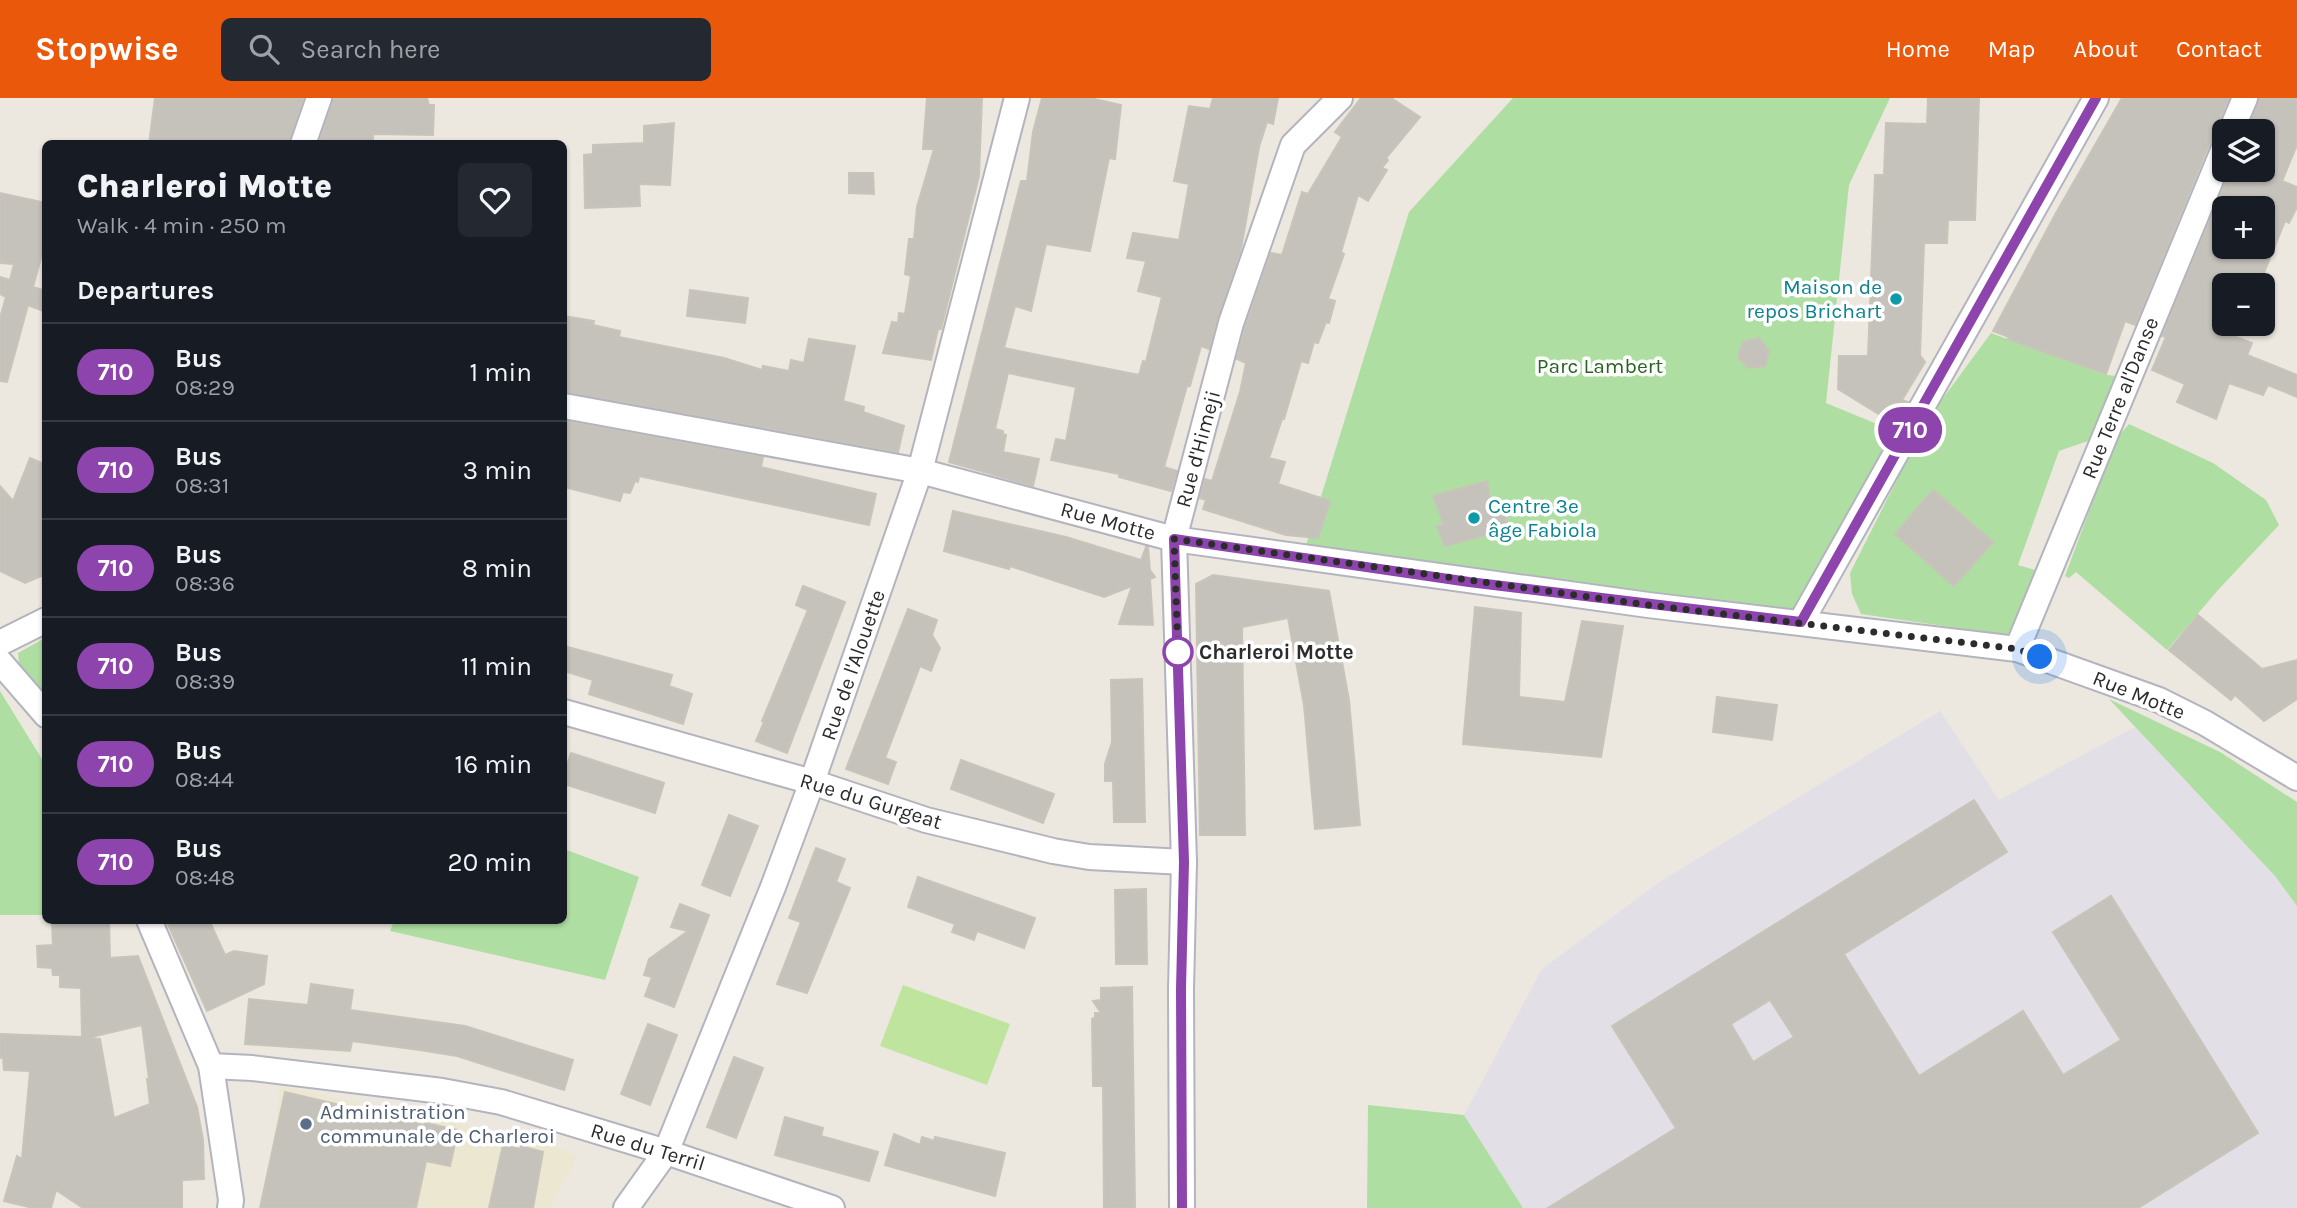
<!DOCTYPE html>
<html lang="en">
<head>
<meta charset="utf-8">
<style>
	:root { --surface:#171b24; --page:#242831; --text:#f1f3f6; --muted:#9ea1a6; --line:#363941; --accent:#ea580c }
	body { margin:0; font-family:Karla,sans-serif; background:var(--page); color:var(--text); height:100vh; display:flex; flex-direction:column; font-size:26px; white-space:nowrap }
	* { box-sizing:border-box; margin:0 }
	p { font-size:23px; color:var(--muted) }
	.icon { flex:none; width:38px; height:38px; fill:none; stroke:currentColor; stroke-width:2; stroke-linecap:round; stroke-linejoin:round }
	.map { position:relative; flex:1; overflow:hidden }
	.drawer { position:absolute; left:42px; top:42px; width:525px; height:784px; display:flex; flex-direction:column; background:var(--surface); border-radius:10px; box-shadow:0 2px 5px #0004 }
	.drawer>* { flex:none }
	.badge { padding:0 14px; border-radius:23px; font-size:24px; line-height:46px }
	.fabs { position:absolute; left:2212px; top:21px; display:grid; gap:14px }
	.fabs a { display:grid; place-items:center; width:63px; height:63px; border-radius:10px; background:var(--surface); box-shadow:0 2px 5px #0004; font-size:35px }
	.you { position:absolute; width:35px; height:35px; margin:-18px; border:5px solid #fff; border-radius:50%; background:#1a73e8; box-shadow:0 0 0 10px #1a73e833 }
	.map>.badge { position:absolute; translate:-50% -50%; box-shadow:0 0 0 4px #fff }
	h2 { padding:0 35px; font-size:26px; line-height:63px }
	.round { display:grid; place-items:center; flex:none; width:74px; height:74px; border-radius:10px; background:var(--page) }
	.overview { display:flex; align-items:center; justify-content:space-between; height:119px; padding:0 35px }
	h1 { font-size:33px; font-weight:800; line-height:52px }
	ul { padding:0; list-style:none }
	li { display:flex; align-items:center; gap:21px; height:98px; padding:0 35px; border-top:2px solid var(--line) }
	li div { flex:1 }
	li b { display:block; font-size:26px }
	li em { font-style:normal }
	li .badge { min-width:77px; font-weight:700; text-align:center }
	header { display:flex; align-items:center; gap:42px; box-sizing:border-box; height:98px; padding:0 35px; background:var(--accent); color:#fff }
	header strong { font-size:33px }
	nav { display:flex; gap:38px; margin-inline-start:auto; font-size:24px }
	.search { width:490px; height:63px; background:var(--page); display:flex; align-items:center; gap:18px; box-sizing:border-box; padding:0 24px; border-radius:10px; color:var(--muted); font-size:26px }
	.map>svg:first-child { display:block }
	.industrial { fill:#e2dfe6 }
	.education { fill:#ece7d1 }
	.green { fill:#afdea2 }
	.pitch { fill:#bee49e }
	.building { fill:#c5c2bb; stroke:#c8c4b9; stroke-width:2; fill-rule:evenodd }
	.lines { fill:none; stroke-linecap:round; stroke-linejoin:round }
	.minor-casing { stroke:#b3b4be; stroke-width:28 }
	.minor { stroke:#fff; stroke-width:24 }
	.line-casing { stroke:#fff; stroke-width:16 }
	.line { stroke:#8e44ad; stroke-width:10 }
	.walk { stroke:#2c2c2c; stroke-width:7; stroke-dasharray:0 12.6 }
	.culture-dot { fill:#0f9aa8; stroke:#fff; stroke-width:2.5 }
	.stop-dot { fill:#fff; stroke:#8e44ad; stroke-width:3.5 }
	.service-dot { fill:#5c6f8a; stroke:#fff; stroke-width:2.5 }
	.labels { text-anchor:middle; stroke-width:7; stroke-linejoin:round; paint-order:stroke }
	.culture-label { font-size:21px; fill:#0d838f; stroke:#fff; text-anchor:end }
	.park-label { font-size:21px; fill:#276421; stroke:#fff }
	.street-label { font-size:21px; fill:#2c2c2c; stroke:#fff }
	.stop-label { font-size:21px; font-weight:bold; fill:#2c2c2c; stroke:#fff; text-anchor:start }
	.service-label { font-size:21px; fill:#4e5e75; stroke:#fff; text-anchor:start }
</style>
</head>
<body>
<header>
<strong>Stopwise</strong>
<div class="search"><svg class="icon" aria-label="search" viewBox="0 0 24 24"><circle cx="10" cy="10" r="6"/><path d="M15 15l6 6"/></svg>Search here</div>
<nav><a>Home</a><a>Map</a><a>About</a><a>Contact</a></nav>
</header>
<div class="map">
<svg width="2297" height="1110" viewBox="0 0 2297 1110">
	<rect width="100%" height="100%" fill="#ece8e0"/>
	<path class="industrial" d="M1940,613l59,89 136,-73 140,149 22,30v302h-774l-59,-93 78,-146 119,-88z"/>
	<path class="education" d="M280,988l267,57 31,13 -28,52h-289l12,-56z"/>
	<g class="green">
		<path d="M1513,0h377l-41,87 -23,218 80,33 -105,186 -499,-64 107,-346z"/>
		<path d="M1991,235l115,42 23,2 -35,62 -35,12 -41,114 23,7 -29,64 -151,-22 -9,-20 -2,-21 77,-153z"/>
		<path d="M2129,326l84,39 53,37 13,25 -61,65 -51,60 -91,-78 -7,6 -4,-2 51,-137z"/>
		<path d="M45,540v59l-26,-33 -1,-11z"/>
		<path d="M0,593l45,73v151h-45z"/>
		<path d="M2109,601l111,53 77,50v104l-22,-30z"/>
		<path d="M564,751l75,28 -34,103 -215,-49 4,-10 170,-1z"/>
		<path d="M1368,1007l96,10 59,93h-156z"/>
	</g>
	<path class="pitch" d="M903,887l107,39 -23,61 -107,-39z"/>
	<g class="building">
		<path d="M155,0h148l-14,46h-140z"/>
		<path d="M333,0h94l2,7h5l-1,30 -60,-1v10h-54z"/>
		<path d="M927,0h55l-3,78 -38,153h-3l-7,31 -48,-7 9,-31 6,1 1,-10 6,1 6,-38 -6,-2 4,-35h5l3,-32 17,-58h-11z"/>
		<path d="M1042,0h48l31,7 -6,54 -6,-1 -19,93 -44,-7 -15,67 -16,-5 -11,42 135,27 4,-14 3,1 16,-65 -24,-6 8,-30 -19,-3 6,-25 46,7 10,-56 -15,-3 15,-75 21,3 3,-11h65l-5,26 -6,-2 -8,25 -18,102 -32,100 -8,-3 -11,40h-3l-23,81 13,4 -6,20 -52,-14v-3l-68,-14 5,-21 10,2 10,-54 -68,-14 -13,56 8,2v3l3,1 -3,17 36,7 -6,27 -84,-24 72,-281h6l6,-49z"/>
		<path d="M1361,0h30l29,19 -34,41 2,2 -6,8 5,2 -19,31 -10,-6 -17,57 3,2 -16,45 7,2 -6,22 -3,-1 -8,21 -4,-1 -6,21 -7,-2 -17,58h-2l-13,39 16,4 -7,22 52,17 -12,37 -32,-3 -83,-26 3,-9 -6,-2 5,-19 7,2 28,-89 6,-29 -9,-4 8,-32 26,-74 11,2 20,-63 6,2 34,-57 -7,-5z"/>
		<path d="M1928,0h51l-4,122h-27l-1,23h-23l-4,112 5,7 -23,38 6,2 -13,22 -57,-35 1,-33h29l7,-181h9l2,-52 41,1z"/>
		<path d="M2122,0h107l-12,27v10l-7,7 -75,183 -10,-4 -19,53 -98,-35 1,-2 -16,-6 63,-118z"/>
		<path d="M2260,0h37v47l-15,36 15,6v20l-8,16 -4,-2 -26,64h-35v39h3l-4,8 29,11 -5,12 50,20v22l-29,-12 -5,10 -34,-12 -13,36 -39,-17 8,-18 -33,-14 14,-33 -4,-1 69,-166h32v-39h-16zM2224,110h39v39h-39z"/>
		<path d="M674,25l-4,62 -31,-1 1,22 -55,2 -1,-53 9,-1v-9l51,-2v-17z"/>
		<path d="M849,75h24l1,21 -25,-1z"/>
		<path d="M0,95l46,10v37l-13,47 13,4v21l-18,-7 -21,77 -7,-1v-63l6,-21 -6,-3v-17l10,3 4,-16 -14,-1z"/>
		<path d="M690,192l58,8 -3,25 -58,-7z"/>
		<path d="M564,218l30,5 -1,4 27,6 -1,6 105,21 38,12 1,-4 26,5 2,-11 13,3 5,-24 46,7 -12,55 21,6 -1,5 41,14 -6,26 -334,-60z"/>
		<path d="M1759,240l10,13 -4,15 -17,2 -10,-11 5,-15z"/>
		<path d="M564,323l199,36 -2,10 115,27 -7,31 -230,-49 -1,6 -3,-1 -5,12 -7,-1 -3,9 -56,-14z"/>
		<path d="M30,360l16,7v109l-21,9 -25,-12v-85l13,15z"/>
		<path d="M1487,383l5,31 12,-4 4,21 -63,17 -8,-20 7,-1 -11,-29z"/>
		<path d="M1933,392l60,52 -39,44 -59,-52z"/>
		<path d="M953,413l113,26 75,23 5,-13h2l2,23 5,7 -5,2 3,46 -34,-1 13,-38 -28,11 -94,-31 -1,3 -65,-18z"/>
		<path d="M1213,477l116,16 20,109 11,125 -45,4 -11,-124 -16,-87 -46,9 3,208h-45l-4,-251z"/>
		<path d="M803,488l42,16 -58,151 -31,-12 8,-19 -2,-1 46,-111 -12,-5z"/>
		<path d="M1475,509l46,6 -2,84 46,5 17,-81 41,5 -22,131 -138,-13z"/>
		<path d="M908,511l29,11 -5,15 8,13 -9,23 -11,-5 -9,24 -26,68 11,4 -8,22 -42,-15z"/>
		<path d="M2198,517l64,54 35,-9v39l-33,22 -29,-26 -4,5 -62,-50z"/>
		<path d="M564,548l108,29 -3,11 23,8 -9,30 -94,-30 4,-14 -29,-9z"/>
		<path d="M1142,581l3,143h-31l-1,-41h-8v-17l7,-22 -1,-62z"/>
		<path d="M1717,599l60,8 -5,35 -59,-8z"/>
		<path d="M571,655l93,30 -9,30 -91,-29v-10z"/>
		<path d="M961,662l93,34 -11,29 -92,-34z"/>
		<path d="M1974,702l33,52 -163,102 75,122 104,-65 40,64 58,-35 -68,-108 58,-36 147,237 -120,75h-590l128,-80 -64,-102zM1770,902l24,37 -41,25 -22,-38z"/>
		<path d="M729,717l29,11 -28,70 -28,-11z"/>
		<path d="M816,750l29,11 -9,23 14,6 -43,105 -30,-9 24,-62 -12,-4z"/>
		<path d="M918,779l117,41 -11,30 -47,-17 -3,9 -22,-8 3,-8 -47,-17z"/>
		<path d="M1146,791l1,75h-31l-1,-74z"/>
		<path d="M680,806l29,11 -35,92 -29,-11 7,-19 -8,-2 5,-16 39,-28 -17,-4z"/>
		<path d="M166,822h43l16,35 9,-4 33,5 -3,28 -57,27z"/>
		<path d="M52,823h57l1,37 28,-2 59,151 6,33 1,39 -22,1v28h-99l-27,-18 -5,18h-18l-29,-7 13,-45 5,3 8,-88 -26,-1 -1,-12h-3v-24l82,3 -1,-49 -21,-1v-12h-7l-1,-7 -14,-1 -1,-21 16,-1zM142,927l7,54h-2l3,25 -36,14 -14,-79 -13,-1z"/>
		<path d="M311,886l42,6 -3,20 115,16 108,34 -9,30 -107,-34 -37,-6 -68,-9 -2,10 -105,-7 4,-45 59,6z"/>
		<path d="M1132,889l3,221h-31l-1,-122h-10l-1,-67 3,-2v-4h6l-8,-12 8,-1v-12z"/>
		<path d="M648,926l29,11 -27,70 -29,-11z"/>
		<path d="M734,959l29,11 -27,70 -29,-11z"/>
		<path d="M285,994l139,33 1,-2 33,7 -8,36 -24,-5 -10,47h-156z"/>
		<path d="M785,1019l38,11 -2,8 57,16 -9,29 -94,-26z"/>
		<path d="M894,1036l26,11 2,-8 12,4 1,-4 70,16 -10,43 -110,-31z"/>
		<path d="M503,1047l18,4v-3l22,6 -10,56h-44z"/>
	</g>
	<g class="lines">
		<g class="minor-casing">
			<g id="minor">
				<path d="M2231,33l14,-33"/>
				<path d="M303,46l16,-46"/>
				<path d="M564,308l356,65 254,68 474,66 369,44 142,51 46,23 92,55"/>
				<path d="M1801,524l295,-524"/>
				<path d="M0,545l46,-23"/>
				<path d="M2017,551l207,-501"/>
				<path d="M0,564l46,53"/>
				<path d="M564,614l248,70 114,38 127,31 36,6 95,5"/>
				<path d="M149,822l62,146 20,134 -1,8"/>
				<path d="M211,968l41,2 190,23 59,11 165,50 166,56"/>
				<path d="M626,1110l40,-56 107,-265 39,-105 108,-311 97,-373"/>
				<path d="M1182,1110l-1,-219 3,-127 -10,-323 57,-216 62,-178 47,-47"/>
			</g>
		</g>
		<use href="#minor" class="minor"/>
	</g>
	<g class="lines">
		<g class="line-casing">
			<path id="line" d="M1182,1110l-1,-219 3,-127 -10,-323 295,43 332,40 295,-524"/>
		</g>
		<use href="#line" class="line"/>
		<path class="walk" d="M1178,554l-4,-113 474,66 369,44 23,8"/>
	</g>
	<g class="culture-dot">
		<circle cx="1896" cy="201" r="7"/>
		<circle cx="1474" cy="420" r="7"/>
	</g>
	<circle class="stop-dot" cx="1178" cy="554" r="14"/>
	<circle class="service-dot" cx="306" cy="1026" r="7"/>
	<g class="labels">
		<g class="culture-label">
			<text x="1882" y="196">Maison de<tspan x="1882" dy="24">repos Brichart</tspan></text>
			<text x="1488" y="415" text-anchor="start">Centre 3e<tspan x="1488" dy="24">âge Fabiola</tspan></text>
		</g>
		<g class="park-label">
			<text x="1600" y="275">Parc Lambert</text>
		</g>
		<g class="street-label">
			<text transform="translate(2120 300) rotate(-68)" y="7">Rue Terre al'Danse</text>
			<text transform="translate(1198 351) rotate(-75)" y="7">Rue d'Himeji</text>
			<text transform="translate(1108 423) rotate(15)" y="7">Rue Motte</text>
			<text transform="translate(853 567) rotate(-71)" y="7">Rue de l'Alouette</text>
			<text transform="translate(2139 597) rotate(22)" y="7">Rue Motte</text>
			<text transform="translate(871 703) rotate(17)" y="7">Rue du Gurgeat</text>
			<text transform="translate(648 1049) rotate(17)" y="7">Rue du Terril</text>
		</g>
		<g class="stop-label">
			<text x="1199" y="561">Charleroi Motte</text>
		</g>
		<g class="service-label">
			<text x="320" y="1021">Administration<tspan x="320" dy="24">communale de Charleroi</tspan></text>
		</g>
	</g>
</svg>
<div class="fabs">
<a><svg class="icon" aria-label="layers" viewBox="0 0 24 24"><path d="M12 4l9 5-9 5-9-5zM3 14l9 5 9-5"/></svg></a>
<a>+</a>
<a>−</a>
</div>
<div class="you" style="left:2040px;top:559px"></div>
<b class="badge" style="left:1910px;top:332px;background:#8e44ad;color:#fff">710</b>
<section class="drawer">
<div class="overview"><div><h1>Charleroi Motte</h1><p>Walk · 4 min · 250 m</p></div><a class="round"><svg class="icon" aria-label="heart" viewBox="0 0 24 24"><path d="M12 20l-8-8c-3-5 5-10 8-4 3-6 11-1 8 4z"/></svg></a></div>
<h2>Departures</h2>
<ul>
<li><span class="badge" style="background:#8e44ad;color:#fff">710</span><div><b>Bus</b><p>08:29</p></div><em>1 min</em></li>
<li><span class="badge" style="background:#8e44ad;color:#fff">710</span><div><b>Bus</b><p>08:31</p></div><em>3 min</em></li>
<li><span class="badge" style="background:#8e44ad;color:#fff">710</span><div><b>Bus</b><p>08:36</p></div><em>8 min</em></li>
<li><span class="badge" style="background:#8e44ad;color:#fff">710</span><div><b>Bus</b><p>08:39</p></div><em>11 min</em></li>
<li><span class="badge" style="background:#8e44ad;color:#fff">710</span><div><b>Bus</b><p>08:44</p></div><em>16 min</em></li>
<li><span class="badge" style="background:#8e44ad;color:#fff">710</span><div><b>Bus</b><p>08:48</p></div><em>20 min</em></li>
</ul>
</section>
</div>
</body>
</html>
